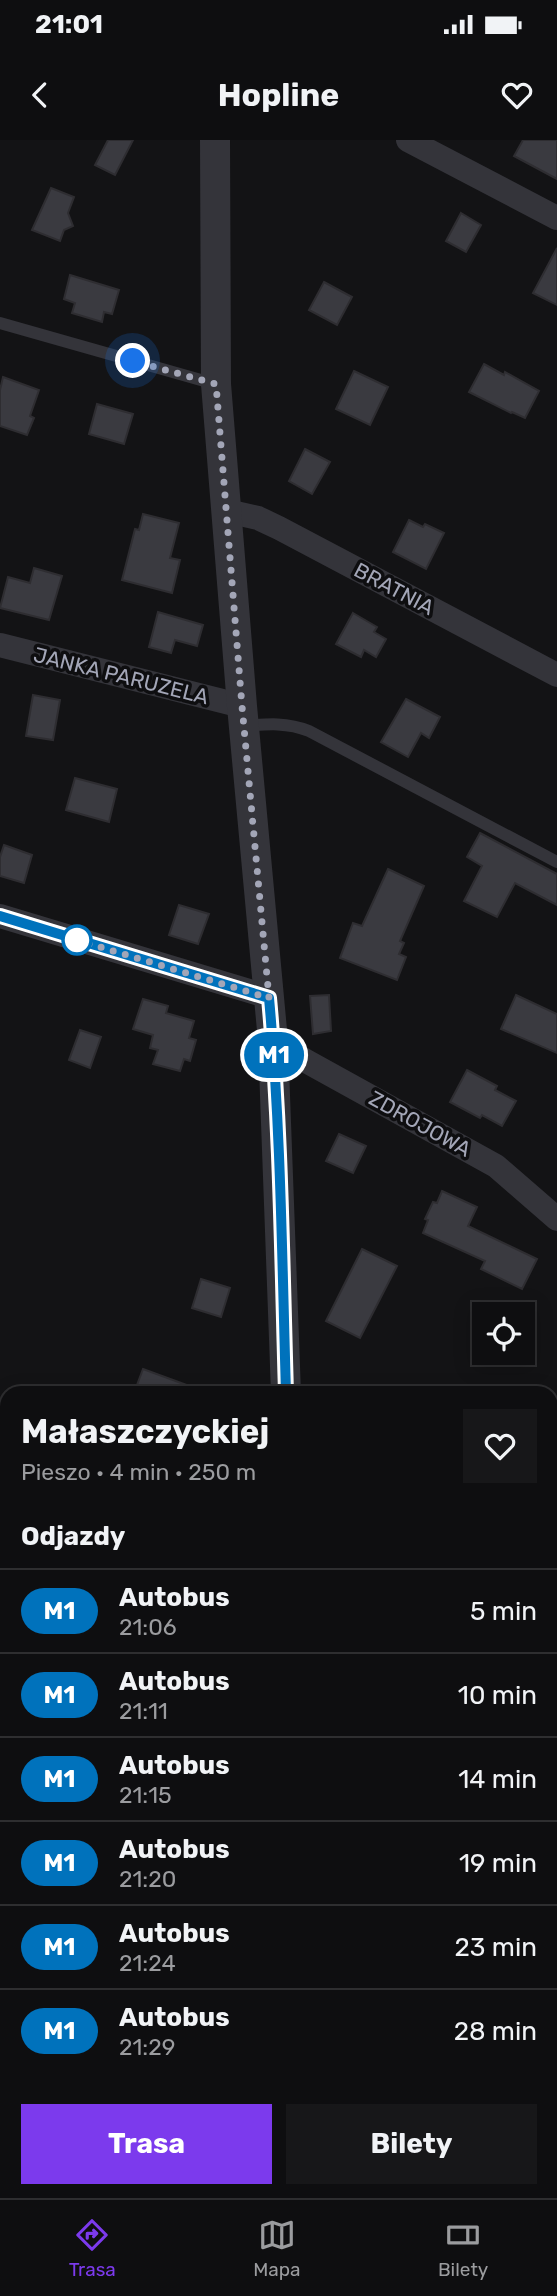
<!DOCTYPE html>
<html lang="pl">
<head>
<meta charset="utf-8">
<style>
	:root { --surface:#0e0e10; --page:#171719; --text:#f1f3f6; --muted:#9b9c9f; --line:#2e2e30; --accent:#7c3aed }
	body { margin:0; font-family:Rubik,sans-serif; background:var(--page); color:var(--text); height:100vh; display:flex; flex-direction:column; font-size:26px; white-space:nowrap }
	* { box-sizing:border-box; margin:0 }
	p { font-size:23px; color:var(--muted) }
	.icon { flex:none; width:38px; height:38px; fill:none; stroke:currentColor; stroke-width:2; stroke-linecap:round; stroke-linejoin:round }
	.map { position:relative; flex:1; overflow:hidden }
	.side { position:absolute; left:0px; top:1246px; width:558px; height:812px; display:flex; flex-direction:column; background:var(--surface); border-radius:21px 21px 0 0; box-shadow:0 4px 18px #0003,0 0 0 2px var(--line) }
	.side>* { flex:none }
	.badge { padding:0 14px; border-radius:23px; font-size:24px; line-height:46px }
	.controls { position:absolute; left:472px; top:1162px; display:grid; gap:14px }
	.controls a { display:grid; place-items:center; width:63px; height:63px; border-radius:0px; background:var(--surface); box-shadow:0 4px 18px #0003,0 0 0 2px var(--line); font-size:35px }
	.you { position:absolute; width:35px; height:35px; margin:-18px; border:5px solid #fff; border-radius:50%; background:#1a73e8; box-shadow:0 0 0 10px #1a73e833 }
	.map>.badge { position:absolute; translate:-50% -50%; box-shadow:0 0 0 4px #fff }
	h2 { padding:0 21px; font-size:26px; line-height:63px }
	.round { display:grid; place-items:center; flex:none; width:74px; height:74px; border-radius:0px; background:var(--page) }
	.head { display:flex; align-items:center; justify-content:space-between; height:119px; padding:0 21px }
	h1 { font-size:33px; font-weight:700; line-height:52px }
	.button { display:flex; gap:14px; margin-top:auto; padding:14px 21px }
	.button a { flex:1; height:80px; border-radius:0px; background:var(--accent); color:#fff; font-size:28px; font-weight:700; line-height:80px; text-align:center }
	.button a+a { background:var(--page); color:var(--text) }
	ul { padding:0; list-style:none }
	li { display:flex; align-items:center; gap:21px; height:84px; padding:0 21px; border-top:2px solid var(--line) }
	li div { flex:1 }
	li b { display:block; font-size:26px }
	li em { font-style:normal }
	li .badge { min-width:77px; font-weight:700; text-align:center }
	.status { display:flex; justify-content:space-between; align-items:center; height:49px; padding:0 35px; background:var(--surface); direction:ltr }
	.status svg { height:19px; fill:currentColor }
	header { display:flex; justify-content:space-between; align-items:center; height:91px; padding:0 21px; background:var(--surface); font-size:32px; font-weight:700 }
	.menu { display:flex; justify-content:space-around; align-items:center; height:98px; border-top:2px solid var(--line); background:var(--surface); font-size:19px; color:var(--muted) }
	.menu a { display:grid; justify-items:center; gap:4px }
	.menu .on { color:var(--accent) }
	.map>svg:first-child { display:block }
	.building { fill:#3a3a40; stroke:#2e2d31; stroke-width:2 }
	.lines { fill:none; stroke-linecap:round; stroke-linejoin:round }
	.service { stroke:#34343a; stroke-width:12 }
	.minor { stroke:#34343a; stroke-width:24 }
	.tertiary { stroke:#34343a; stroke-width:30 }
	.line-casing { stroke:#fff; stroke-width:16 }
	.line { stroke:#0072bc; stroke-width:10 }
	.walk { stroke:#a3a6b7; stroke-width:7; stroke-dasharray:0 12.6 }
	.stop-dot { fill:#fff; stroke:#0072bc; stroke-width:3.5 }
	.labels { text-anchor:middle; stroke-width:7; stroke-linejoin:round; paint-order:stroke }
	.street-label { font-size:21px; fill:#a3a6b7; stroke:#0e0e10 }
</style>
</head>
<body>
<div class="status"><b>21:01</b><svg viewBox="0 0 49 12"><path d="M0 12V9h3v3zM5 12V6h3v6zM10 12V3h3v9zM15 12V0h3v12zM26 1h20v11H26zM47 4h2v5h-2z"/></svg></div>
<header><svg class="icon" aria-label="back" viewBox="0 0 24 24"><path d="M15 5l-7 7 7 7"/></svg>Hopline<svg class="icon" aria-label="heart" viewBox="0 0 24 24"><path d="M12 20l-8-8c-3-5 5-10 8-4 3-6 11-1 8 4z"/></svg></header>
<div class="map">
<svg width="557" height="2058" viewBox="0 0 557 2058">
	<rect width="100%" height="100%" fill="#131315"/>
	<g class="building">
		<path d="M108,0h25l-18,35 -20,-10z"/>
		<path d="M523,0h34v39l-43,-23z"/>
		<path d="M51,48l23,9 -6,16 5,13 -9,4 -4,11 -28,-11z"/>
		<path d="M461,73l20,12 -15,27 -20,-11z"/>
		<path d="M557,108v57l-24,-12z"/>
		<path d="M70,135l49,15 -7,24 -8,-2 -2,10 -30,-9 3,-10 -11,-4z"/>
		<path d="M324,142l28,15 -15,28 -28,-15z"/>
		<path d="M484,224l20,11 1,-3 34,19 -14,27 -13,-6 -1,1 -42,-21z"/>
		<path d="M354,231l34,16 -18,38 -34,-16z"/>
		<path d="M3,237l36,13 -9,26 4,2 -7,17 -27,-9v-36z"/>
		<path d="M97,264l36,10 -9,30 -35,-10z"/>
		<path d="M305,309l25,13 -18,32 -23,-13z"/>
		<path d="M143,374l36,9 -9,35 10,2 -8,33 -50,-13 13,-51 4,1z"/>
		<path d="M409,380l14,7 2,-3 19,9 -18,36 -33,-17z"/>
		<path d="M34,428l28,8 -13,44 -49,-12 8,-31 22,6z"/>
		<path d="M158,472l45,13 -6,21 -22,-6 -4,13 -22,-6z"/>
		<path d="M353,473l24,14 -3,5 12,7 -10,18 -12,-7 -3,7 -25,-13z"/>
		<path d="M33,555l27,5 -7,40 -27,-4z"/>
		<path d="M406,559l34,18 -11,21 -8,-5 -13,24 -27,-15z"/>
		<path d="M75,638l42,11 -8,33 -43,-12z"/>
		<path d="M480,693l77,41v31l-42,-22 -18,34 -33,-16 18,-35 -15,-9z"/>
		<path d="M4,705l28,10 -8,28 -24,-7v-19z"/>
		<path d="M388,729l36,17 -24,55 4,2 -5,11 7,3 -9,23 -57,-22 13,-35 9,3z"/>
		<path d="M179,765l30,9 -11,30 -29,-9z"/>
		<path d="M329,855l2,36 -18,3 -3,-38z"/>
		<path d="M516,855l41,19v39l-56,-24z"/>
		<path d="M143,859l25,7 -2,7 28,8 -5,17 7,2 -6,21 -6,-2 -4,12 -27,-7 5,-14 -8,-2 3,-13 -20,-6z"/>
		<path d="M80,890l21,7 -11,31 -21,-8z"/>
		<path d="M467,930l30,16 -2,4 21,11 -14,25 -20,-11 -2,3 -30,-16z"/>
		<path d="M339,994l27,12 -13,27 -27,-12z"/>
		<path d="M442,1051l35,16 -9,19 69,33 -15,30 -41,-20 4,-8 -62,-28 5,-13 -3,-1 8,-17 4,1z"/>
		<path d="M362,1109l35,17 -37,72 -34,-17z"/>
		<path d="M201,1139l29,9 -9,29 -29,-9z"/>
		<path d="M143,1229l60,22v2h-69z"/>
	</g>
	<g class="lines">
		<g class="service">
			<path d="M0,183l215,61"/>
			<path d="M244,586c23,-2 43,-4 65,5l248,131"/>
		</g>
		<g class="minor">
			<path d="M408,0l149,78"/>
			<path d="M227,371l31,7 21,10 278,147"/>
			<path d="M0,505l242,61"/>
			<path d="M0,776l269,81"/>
			<path d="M273,901l33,20 190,105 61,53"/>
			<path d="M0,1347l7,4"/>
		</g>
		<g class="tertiary">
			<path d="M215,0l1,244 26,322 31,335 13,352"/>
			<path d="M308,2051v7"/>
		</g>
	</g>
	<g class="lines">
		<g class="line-casing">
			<path id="line" d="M0,776l269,82c12,131 13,263 17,395"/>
		</g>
		<use href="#line" class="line"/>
		<path class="walk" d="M77,800l192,58 -27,-292 -26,-322 -83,-23"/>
	</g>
	<circle class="stop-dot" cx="77" cy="800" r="14"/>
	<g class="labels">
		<g class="street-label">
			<text transform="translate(394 449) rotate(28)" y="7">BRATNIA</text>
			<text transform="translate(121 536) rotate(14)" y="7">JANKA PARUZELA</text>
			<text transform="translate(420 984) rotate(29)" y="7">ZDROJOWA</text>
		</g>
	</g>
</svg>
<div class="controls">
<a><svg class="icon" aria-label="locate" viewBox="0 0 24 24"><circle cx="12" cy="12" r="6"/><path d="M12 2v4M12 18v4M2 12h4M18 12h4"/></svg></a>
</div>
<div class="you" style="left:133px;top:221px"></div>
<b class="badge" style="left:274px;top:915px;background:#0072bc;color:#fff">M1</b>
<section class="side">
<div class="head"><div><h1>Małaszczyckiej</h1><p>Pieszo · 4 min · 250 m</p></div><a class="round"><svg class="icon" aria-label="heart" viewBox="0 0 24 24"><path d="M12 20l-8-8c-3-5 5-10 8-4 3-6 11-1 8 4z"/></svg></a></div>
<h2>Odjazdy</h2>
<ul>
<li><span class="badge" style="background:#0072bc;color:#fff">M1</span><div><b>Autobus</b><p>21:06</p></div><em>5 min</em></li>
<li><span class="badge" style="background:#0072bc;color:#fff">M1</span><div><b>Autobus</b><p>21:11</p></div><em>10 min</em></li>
<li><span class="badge" style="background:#0072bc;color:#fff">M1</span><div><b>Autobus</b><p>21:15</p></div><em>14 min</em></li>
<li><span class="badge" style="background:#0072bc;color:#fff">M1</span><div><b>Autobus</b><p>21:20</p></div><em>19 min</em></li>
<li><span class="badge" style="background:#0072bc;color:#fff">M1</span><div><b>Autobus</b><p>21:24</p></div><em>23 min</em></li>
<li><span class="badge" style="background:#0072bc;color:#fff">M1</span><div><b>Autobus</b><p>21:29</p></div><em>28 min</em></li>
</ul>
<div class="button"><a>Trasa</a><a>Bilety</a></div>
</section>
</div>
<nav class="menu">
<a class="on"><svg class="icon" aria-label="directions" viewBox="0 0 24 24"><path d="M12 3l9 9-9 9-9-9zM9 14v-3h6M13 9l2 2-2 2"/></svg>Trasa</a>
<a><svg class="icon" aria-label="map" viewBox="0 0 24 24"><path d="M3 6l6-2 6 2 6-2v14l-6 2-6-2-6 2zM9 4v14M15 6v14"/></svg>Mapa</a>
<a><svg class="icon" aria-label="tickets" viewBox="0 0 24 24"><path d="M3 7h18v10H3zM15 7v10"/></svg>Bilety</a>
</nav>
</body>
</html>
